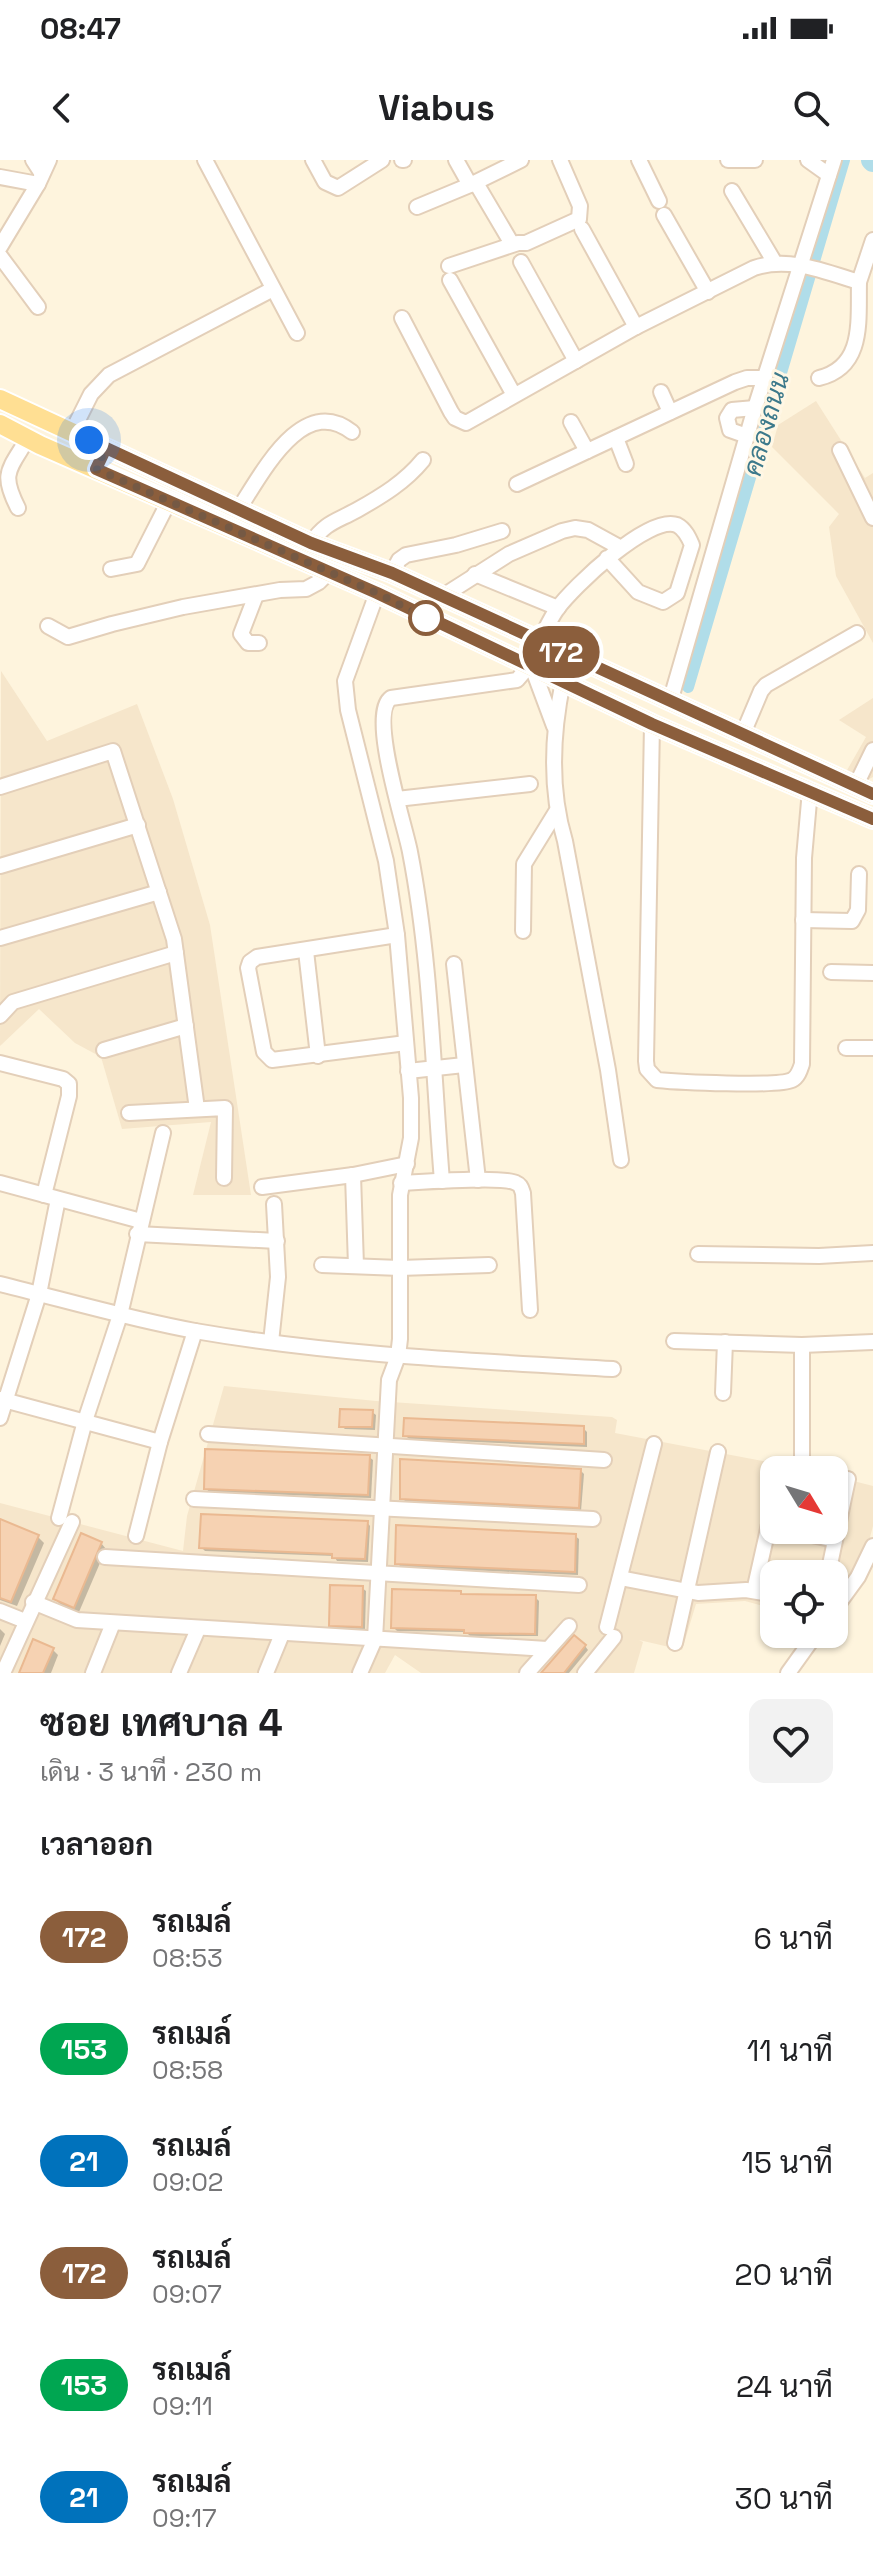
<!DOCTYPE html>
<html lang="th">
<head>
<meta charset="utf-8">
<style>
	:root { --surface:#fff; --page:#f2f2f2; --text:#202124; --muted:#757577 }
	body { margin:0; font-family:"Space Grotesk",Sarabun,sans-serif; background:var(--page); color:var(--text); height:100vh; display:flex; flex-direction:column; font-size:30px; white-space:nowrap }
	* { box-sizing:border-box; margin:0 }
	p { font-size:26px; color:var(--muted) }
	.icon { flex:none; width:44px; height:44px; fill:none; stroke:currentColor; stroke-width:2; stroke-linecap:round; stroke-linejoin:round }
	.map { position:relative; height:1513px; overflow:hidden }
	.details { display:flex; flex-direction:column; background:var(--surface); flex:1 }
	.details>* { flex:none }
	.badge { padding:0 16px; border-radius:26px; font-size:28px; line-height:52px }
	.needle { width:52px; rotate:128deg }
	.fabs { position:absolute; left:760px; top:1296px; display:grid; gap:16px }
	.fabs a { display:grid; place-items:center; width:88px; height:88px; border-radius:16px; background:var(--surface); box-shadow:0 2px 6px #0004; font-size:40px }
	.you { position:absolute; width:40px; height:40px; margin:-20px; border:6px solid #fff; border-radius:50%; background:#1a73e8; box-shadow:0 0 0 12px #1a73e833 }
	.map>.badge { position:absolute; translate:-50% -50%; box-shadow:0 0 0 4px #fff }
	h2 { padding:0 40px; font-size:30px; line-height:72px }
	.round { display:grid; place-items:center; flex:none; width:84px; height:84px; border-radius:16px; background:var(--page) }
	.summary { display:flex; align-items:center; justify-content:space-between; height:136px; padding:0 40px }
	h1 { font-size:38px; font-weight:700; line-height:60px }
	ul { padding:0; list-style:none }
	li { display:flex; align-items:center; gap:24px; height:112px; padding:0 40px }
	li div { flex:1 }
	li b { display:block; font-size:30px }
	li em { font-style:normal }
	li .badge { min-width:88px; font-weight:700; text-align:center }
	.status { display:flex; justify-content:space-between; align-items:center; height:56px; padding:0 40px; background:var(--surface); direction:ltr }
	.status svg { height:22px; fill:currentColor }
	header { display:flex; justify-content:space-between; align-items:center; height:104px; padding:0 40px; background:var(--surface); font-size:36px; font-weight:700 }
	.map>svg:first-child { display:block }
	.residential { fill:#f6e6cb }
	.shadow { fill:#0003 }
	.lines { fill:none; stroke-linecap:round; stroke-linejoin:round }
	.canal { stroke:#b0dde9; stroke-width:12 }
	.river { stroke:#b0dde9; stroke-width:22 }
	.building { fill:#f6d2b2; stroke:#eab991; stroke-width:2 }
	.minor-casing { stroke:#e3cfb9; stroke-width:18 }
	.major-casing { stroke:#fff; stroke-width:22 }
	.minor { stroke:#fff; stroke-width:14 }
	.major { stroke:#ffdf93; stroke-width:18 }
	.line-casing { stroke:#fff; stroke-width:18 }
	.line { stroke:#8b5e3c; stroke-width:12 }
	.walk { stroke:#755944; stroke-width:8; stroke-dasharray:0 14.4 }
	.stop-dot { fill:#fff; stroke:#8b5e3c; stroke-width:4 }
	.labels { text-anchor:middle; stroke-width:6; stroke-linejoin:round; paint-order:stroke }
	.water-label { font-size:26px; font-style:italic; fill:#3c798b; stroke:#fff7e5 }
</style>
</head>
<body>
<div class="status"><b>08:47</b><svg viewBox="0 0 49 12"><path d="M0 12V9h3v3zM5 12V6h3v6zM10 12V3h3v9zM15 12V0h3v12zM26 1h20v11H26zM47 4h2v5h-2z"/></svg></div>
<header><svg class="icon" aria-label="back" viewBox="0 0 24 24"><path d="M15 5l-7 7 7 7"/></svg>Viabus<svg class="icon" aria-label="search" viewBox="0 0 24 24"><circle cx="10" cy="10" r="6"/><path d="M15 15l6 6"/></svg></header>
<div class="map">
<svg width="873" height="1513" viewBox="0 0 873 1513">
	<rect width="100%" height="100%" fill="#fef4dd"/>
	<g class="residential">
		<path d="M816,241l49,77 8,-5v170l-37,-67 -7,-49 10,-13 -67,-67 6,-22z"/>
		<path d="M1,511l46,70 90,-37 36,95 37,126 41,270h-58l18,-73 -89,7 -21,-72 -26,-14 -36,-34 -39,37z"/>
		<path d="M873,538v79l-8,4 -19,-9 20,-35 -27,-17z"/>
		<path d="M224,1226l152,15 236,16 5,3 -2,13 196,37h-37v60h60v-54l39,10v40l-9,34 -30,42v-28h-60v35l-29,-8 -49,3 -14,46 -43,-10 4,2 -9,31h-213l-26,-18 -10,18h-385v-170l183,48 4,-35z"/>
	</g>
	<g class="shadow">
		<path d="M372,1252l4,3 -1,15 -30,-1 -4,-3z"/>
		<path d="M583,1268l4,4v15l-178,-8 -4,-4z"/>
		<path d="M369,1297l4,3 -2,38 -162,-6 -3,-4z"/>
		<path d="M580,1310l4,4 -3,37 -175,-9 -4,-4z"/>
		<path d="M0,1361l38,16 6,6 -27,63 -17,-6z"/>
		<path d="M367,1362l3,4 -2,36 -31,-1 -3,-5 -129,-5 -4,-4z"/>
		<path d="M575,1376l4,3 -1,36 -177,-8 -4,-4z"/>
		<path d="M101,1383l5,6 -27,63 -18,-7 -6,-6z"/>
		<path d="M362,1428l4,3 -1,38 -31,-1 -3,-3z"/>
		<path d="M460,1433l4,3 71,1 4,4 -1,35h-68l-4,-4 -69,-1 -4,-4z"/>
		<path d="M0,1469l5,5 -5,12z"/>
		<path d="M585,1486l3,4 -19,23h-25z"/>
		<path d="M53,1490l5,5 -7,18h-30z"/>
	</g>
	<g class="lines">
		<path class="canal" d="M688,527l156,-527"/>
		<path class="river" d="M872,0l1,1"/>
	</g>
	<g class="building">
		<path d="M340,1249l33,1 -1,17h-33z"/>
		<path d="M404,1258l180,8v18l-181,-8z"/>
		<path d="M205,1289l165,6 -2,40 -164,-6z"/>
		<path d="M400,1299l181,10 -2,39 -179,-9z"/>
		<path d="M201,1354l167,7 -3,38 -33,-1v-4l-133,-6z"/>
		<path d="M0,1359l39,16 -28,67 -11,-4z"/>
		<path d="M396,1365l180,9 -1,38 -180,-8z"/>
		<path d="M81,1373l21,9 -28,66 -21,-9z"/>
		<path d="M330,1425l33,1 -1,41 -33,-1z"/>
		<path d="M392,1429l69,2v3l75,1 -1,39 -71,-1v-3l-73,-2z"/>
		<path d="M574,1475l12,10 -22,28h-23z"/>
		<path d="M33,1479l21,9 -11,25h-24z"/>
	</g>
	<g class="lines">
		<g class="minor-casing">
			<g id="minor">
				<path d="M33,0l9,14"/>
				<path d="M205,0l92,173"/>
				<path d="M313,0l12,22 13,6 44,-28"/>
				<path d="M402,0h2"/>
				<path d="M456,0l14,25"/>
				<path d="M639,0l20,41"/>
				<path d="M728,0h27"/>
				<path d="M808,0l21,15"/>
				<path d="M0,17l38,7"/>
				<path d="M476,23l36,61"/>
				<path d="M732,31l43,72"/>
				<path d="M417,47l53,-22 51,-25"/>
				<path d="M664,55l44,77"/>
				<path d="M582,69l54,98"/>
				<path d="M0,87l38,-63 11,-24"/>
				<path d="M0,96l38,51"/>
				<path d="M521,102l55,99"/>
				<path d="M449,106l69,-23h8l53,-24 1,-13 -20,-46"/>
				<path d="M450,120l64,115"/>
				<path d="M402,158l49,94 4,6 11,5 170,-96 118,-59c35,-12 72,4 105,14l14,-42"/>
				<path d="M819,218c46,-11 39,-58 40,-96"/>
				<path d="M661,232l9,20"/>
				<path d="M571,262l16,29"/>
				<path d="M72,272l19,-38 18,-19 164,-86"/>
				<path d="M747,276l-17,-6 -3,-12 5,-8 23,-2"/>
				<path d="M616,278l10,26"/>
				<path d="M840,290l33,68"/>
				<path d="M517,324l218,-102 12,-4h18"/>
				<path d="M18,348c-18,-35 -9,-38 10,-70"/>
				<path d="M238,350c24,-36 64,-117 114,-78"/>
				<path d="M311,383c15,-21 24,-21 46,-33 25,-14 48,-28 66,-50"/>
				<path d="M111,409l26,-5 32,-63"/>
				<path d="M392,413l7,-13 7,-5 50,-10 46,-14"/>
				<path d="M475,414l83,34"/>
				<path d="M256,435l-15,39 7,9h11"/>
				<path d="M443,436l66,-42 53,-23 13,-3 13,2 31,17"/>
				<path d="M48,466l20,11 44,-13 71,-17 97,-17 26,-1 13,-7 10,-10"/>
				<path d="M539,482c6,-11 11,-23 18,-33 16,-22 92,-95 120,-84 8,4 12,13 15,20l-15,48 -14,9 -25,-10 -31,-34"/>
				<path d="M532,507l22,59"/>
				<path d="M563,521c-11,53 -14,107 2,160l43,229 13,90"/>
				<path d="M670,542l85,-294 79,-248"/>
				<path d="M652,564l-6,337 1,8 10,11c20,2 121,7 135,0 6,-3 8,-10 10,-16l2,-206 6,-68"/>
				<path d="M742,576l19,-45 5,-6 91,-52"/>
				<path d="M0,627l113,-36 61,188 23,170"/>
				<path d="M855,627l18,-37"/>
				<path d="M397,639l133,-15"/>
				<path d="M0,706l138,-41"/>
				<path d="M803,760l49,1 6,-11 1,-36"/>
				<path d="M523,771l1,-67 32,-52"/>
				<path d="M397,775l-140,22 -7,5 -2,6 16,84 8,8 134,-17"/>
				<path d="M0,778l159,-46"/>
				<path d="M306,791l12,105"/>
				<path d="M454,804l24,216"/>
				<path d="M831,812l42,1"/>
				<path d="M0,856l13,-14 163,-49"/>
				<path d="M846,888h27"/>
				<path d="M104,890l82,-24"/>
				<path d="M0,903l63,16 6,5v12l-25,99"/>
				<path d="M408,911l56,-6"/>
				<path d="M129,953l96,-5 -1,70"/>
				<path d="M353,1015l3,91"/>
				<path d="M442,1021c-9,-109 -11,-221 -32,-329 -5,-27 -42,-138 -19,-154l126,-18 12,-14"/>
				<path d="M0,1023l141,38"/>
				<path d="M401,1023c19,-1 103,-7 115,0 5,2 5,5 7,10l7,117"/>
				<path d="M262,1027l91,-12 54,-11"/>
				<path d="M137,1074l140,7"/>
				<path d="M698,1094l121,2 54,-3"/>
				<path d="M322,1105l78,3 89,-3"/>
				<path d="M0,1124c65,16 129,35 195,47 138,24 278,30 418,38"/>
				<path d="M674,1181l128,4 71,-3"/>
				<path d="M271,1182l7,-65 -4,-73"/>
				<path d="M723,1233l2,-51"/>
				<path d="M0,1239l160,43"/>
				<path d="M0,1258l39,-124 19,-95"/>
				<path d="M208,1274l396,26"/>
				<path d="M802,1304v-119"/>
				<path d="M781,1310l1,-5"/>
				<path d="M194,1339l399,20"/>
				<path d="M59,1358l26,-97 35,-106 43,-182"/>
				<path d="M789,1370l46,10"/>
				<path d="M136,1376l24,-94 35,-111"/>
				<path d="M105,1397l474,28"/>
				<path d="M828,1414l20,-95"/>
				<path d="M620,1418l78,15 48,-3 28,5"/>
				<path d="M754,1431l20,-89"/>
				<path d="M33,1442l44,18 470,29"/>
				<path d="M834,1450l24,-33 15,-31"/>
				<path d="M0,1451l25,10"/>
				<path d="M607,1467l47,-183"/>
				<path d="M675,1483l43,-191"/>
				<path d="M3,1513l69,-151"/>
				<path d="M93,1513l20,-50"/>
				<path d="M179,1513l19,-44"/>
				<path d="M266,1513l16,-39"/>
				<path d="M360,1513l15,-34 14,-259 9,-24 2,-17v-144l11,-57v-40l-14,-163 -11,-74 -38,-151 -3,-29 32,-88"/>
				<path d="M527,1513l42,-47"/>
				<path d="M585,1513l29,-36"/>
				<path d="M788,1513l28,-39"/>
			</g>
		</g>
		<g class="major-casing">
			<g id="major">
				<path d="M0,239l311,144 81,30 481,221"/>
				<path d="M0,264l40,21 337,148 275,131 221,95"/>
			</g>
		</g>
		<use href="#minor" class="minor"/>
		<use href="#major" class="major"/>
	</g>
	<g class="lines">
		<g class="line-casing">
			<path id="line" d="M873,634l-481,-221 -81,-30 -205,-95 -10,21 281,124 275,131 221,95"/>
		</g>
		<use href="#line" class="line"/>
		<path class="walk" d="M89,280l17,8 -10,21 281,124 49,25"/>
	</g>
	<circle class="stop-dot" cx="426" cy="458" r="16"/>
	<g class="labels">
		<g class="water-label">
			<text transform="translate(766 264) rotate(-74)" y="9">คลองถนน</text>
		</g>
	</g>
</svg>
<div class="fabs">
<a><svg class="needle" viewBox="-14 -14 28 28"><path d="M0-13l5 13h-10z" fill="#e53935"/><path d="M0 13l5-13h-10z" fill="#757577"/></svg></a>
<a><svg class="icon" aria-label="locate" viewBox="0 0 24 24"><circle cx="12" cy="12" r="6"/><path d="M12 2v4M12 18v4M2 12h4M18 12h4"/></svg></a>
</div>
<div class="you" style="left:89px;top:280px"></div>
<b class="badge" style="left:561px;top:492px;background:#8b5e3c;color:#fff">172</b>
</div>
<section class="details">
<div class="summary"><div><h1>ซอย เทศบาล 4</h1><p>เดิน · 3 นาที · 230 m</p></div><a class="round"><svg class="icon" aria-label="heart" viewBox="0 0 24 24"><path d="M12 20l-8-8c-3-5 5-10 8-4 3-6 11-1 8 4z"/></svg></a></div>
<h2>เวลาออก</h2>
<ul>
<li><span class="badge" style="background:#8b5e3c;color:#fff">172</span><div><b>รถเมล์</b><p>08:53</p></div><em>6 นาที</em></li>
<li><span class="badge" style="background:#00a651;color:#fff">153</span><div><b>รถเมล์</b><p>08:58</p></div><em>11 นาที</em></li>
<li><span class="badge" style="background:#0072bc;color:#fff">21</span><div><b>รถเมล์</b><p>09:02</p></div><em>15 นาที</em></li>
<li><span class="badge" style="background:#8b5e3c;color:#fff">172</span><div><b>รถเมล์</b><p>09:07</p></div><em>20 นาที</em></li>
<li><span class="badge" style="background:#00a651;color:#fff">153</span><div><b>รถเมล์</b><p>09:11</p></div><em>24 นาที</em></li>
<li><span class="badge" style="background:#0072bc;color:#fff">21</span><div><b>รถเมล์</b><p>09:17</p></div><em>30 นาที</em></li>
</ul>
</section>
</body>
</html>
